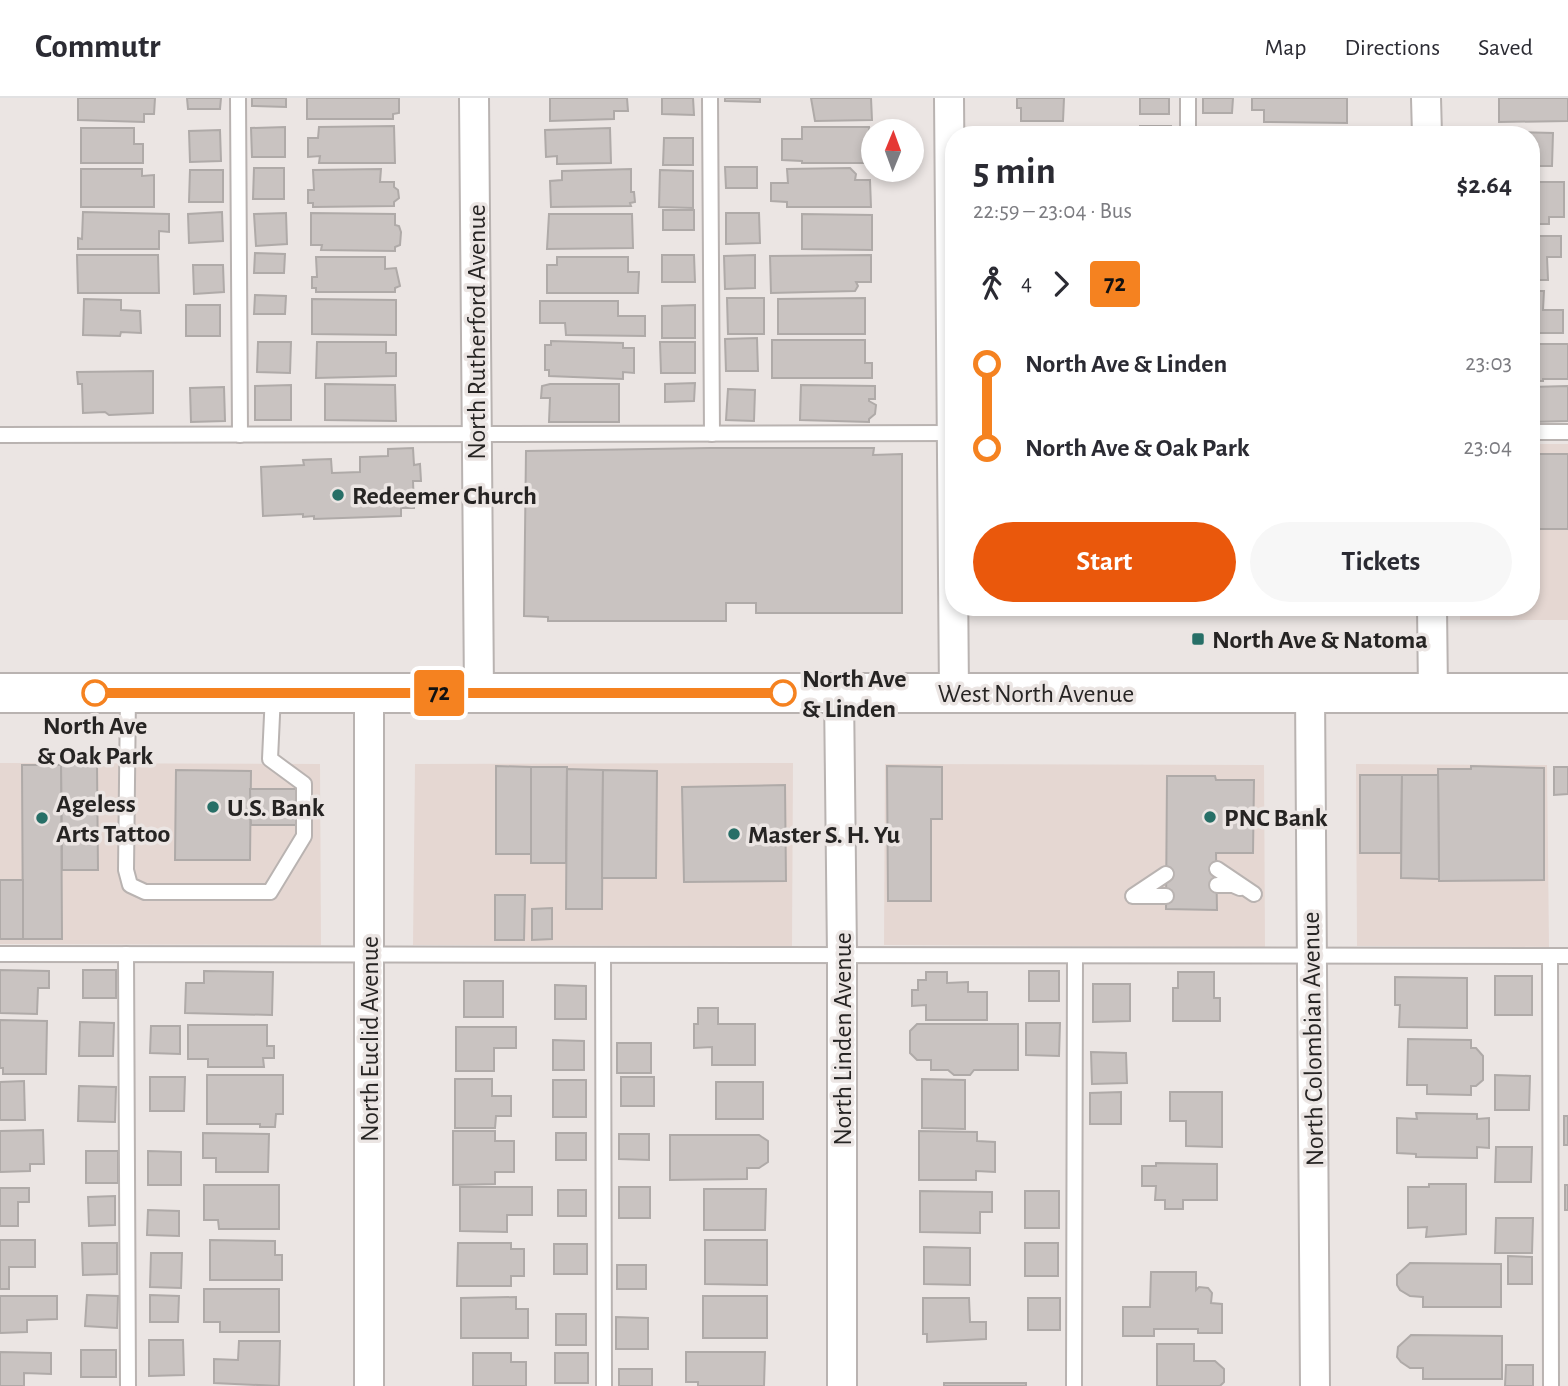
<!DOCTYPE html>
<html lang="en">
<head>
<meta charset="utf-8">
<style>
	:root { --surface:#fff; --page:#f7f7f7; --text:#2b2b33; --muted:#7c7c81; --line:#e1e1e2; --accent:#ea580c }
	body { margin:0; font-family:"Alegreya Sans",sans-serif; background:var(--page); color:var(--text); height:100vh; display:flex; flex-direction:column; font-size:26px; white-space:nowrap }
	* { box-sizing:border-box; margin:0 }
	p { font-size:23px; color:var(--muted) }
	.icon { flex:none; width:38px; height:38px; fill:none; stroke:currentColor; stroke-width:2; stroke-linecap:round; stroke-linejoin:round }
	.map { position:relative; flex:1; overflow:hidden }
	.details { position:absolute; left:945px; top:28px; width:595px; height:490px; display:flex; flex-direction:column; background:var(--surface); border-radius:28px; box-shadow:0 4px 10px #0003 }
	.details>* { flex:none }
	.badge { padding:0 14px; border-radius:5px; font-size:24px; line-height:46px }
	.needle { width:46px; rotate:1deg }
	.fabs { position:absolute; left:861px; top:21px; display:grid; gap:14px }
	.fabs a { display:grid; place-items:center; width:63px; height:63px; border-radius:50%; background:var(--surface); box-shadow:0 4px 10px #0003; font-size:35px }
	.map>.badge { position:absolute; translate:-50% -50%; box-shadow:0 0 0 4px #fff }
	.legs { display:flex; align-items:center; gap:10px; height:77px; padding:0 28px; font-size:23px }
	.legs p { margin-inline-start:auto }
	.summary { display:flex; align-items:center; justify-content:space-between; height:119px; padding:0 28px }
	h1 { font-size:38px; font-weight:600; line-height:52px }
	.button { display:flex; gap:14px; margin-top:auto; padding:14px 28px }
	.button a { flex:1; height:80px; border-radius:42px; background:var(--accent); color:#fff; font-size:28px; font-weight:600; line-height:80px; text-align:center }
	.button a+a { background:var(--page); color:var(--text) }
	ul { padding:0 28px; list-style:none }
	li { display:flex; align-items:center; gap:24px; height:84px; font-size:26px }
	li i { display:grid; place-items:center; width:10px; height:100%; margin:0 9px; background:currentColor }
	li i::after { content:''; width:18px; height:18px; margin:-9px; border:5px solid; border-radius:50%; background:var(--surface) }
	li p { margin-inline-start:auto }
	li:first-child i { background:linear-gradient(#0000 50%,currentColor 0) }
	li:last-child i { background:linear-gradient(currentColor 50%,#0000 0) }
	header { display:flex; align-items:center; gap:42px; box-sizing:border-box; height:98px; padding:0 35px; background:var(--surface); border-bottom:2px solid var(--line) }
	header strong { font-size:33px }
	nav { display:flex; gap:38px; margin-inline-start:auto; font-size:24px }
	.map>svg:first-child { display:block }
	.built { fill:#e5d7d2 }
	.building { fill:#c9c3c1; stroke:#afaaa8; stroke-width:2 }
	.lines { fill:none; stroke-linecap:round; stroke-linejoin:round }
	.lane-casing { stroke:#b9b3b1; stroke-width:18 }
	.street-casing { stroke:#b9b3b1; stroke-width:32 }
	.primary-casing { stroke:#b9b3b1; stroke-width:42 }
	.lane { stroke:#fff; stroke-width:14 }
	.street { stroke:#fff; stroke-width:28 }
	.primary { stroke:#fff; stroke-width:38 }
	.line-1-casing { stroke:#fff; stroke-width:16 }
	.line-1 { stroke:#f58220; stroke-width:10 }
	.poi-dot { fill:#276f67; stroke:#ebe5e3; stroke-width:2.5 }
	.stop-1-dot { fill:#fff; stroke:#f58220; stroke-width:3.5 }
	.labels { text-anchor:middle; stroke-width:7; stroke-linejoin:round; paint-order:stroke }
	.street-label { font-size:26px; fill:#262423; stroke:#ebe5e3 }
	.poi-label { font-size:26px; font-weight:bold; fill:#262423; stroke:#ebe5e3; text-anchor:start }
	.stop-label { font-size:26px; font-weight:bold; fill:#262423; stroke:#ebe5e3; text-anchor:start }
</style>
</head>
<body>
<header>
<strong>Commutr</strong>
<nav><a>Map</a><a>Directions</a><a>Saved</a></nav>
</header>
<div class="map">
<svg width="1568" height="1288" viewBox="0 0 1568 1288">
	<rect width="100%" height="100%" fill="#ebe5e3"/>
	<g class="built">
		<path d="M1531,346h37v176h-108v-13h71z"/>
		<path d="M0,665l320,1 1,181 -321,-1z"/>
		<path d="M793,665l-1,183 -379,-1 2,-181z"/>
		<path d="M885,666l379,1 1,182 -381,-2z"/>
		<path d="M1356,666l191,1 2,182 -192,-1z"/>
	</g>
	<g class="building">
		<path d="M78,0h77l-1,16h-10v8l-66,-2z"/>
		<path d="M187,0h34l-1,11h-32z"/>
		<path d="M252,0h34v9l-34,-1z"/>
		<path d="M307,0h92v15l-6,1v5h-86z"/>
		<path d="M550,0h77l1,13h-14v8l-64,2z"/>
		<path d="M662,0h31l1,17 -32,-1z"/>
		<path d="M725,0h35v4l-35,-1z"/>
		<path d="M811,0h60l1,22 -57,1z"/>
		<path d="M1017,0h47l-1,23h-42v-13h-4z"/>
		<rect x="1140" y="0" width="29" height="16"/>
		<path d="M1203,0h30l-1,15h-29z"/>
		<path d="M1252,0h95v25l-83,-1v-12h-12z"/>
		<path d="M1499,0h69v23l-69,1z"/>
		<path d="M394,28l1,37h-76l1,-7 -12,1v-19h10l1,-11z"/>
		<rect x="1140" y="28" width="31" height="9"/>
		<path d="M285,29v30h-33l-1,-29z"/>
		<path d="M802,29h67l1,7 3,3 -4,26h-67v-2l-20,-1v-21h20z"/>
		<path d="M1279,29l68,2v6h-87v-6l12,1z"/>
		<path d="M81,30h53v16h9v19h-62z"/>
		<path d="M610,30l1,35 -54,1v-8l-11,1 -1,-27z"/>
		<path d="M1017,30l44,1v6h-44z"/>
		<path d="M220,32l1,31 -31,1 -1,-31z"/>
		<rect x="1201" y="33" width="35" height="4"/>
		<path d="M1511,34l42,1 -1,33h-13v4h-8v-35h-20z"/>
		<path d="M664,40h29v27h-30z"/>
		<path d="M725,69h32v21h-31z"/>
		<path d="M254,70h30v31h-31z"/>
		<path d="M850,70l6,6 -1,6h15l1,27h-84v-5l-16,-1v-18h17l-1,-14z"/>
		<path d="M81,71h61v7l12,-1v32h-73z"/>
		<path d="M381,71l-1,13h14v5l4,3 1,8 -5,4v4l-81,1v-4h-5v-13h6l-1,-20z"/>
		<path d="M631,71v23h3l1,10 -5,1 1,3 -80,1 -1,-26 12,-1v-9z"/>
		<path d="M190,72h33v32h-34z"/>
		<path d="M660,72l33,1v37l-34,-1z"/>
		<path d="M1531,84h33v35h-15v7h-18z"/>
		<rect x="663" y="112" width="31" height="20"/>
		<path d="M83,114l86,2v18l-10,-1v18h-81v-11l4,1z"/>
		<path d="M222,114l1,29 -34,2 -1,-29z"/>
		<path d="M286,115l1,31 -31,2 -2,-32z"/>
		<path d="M311,115l84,1v11l4,1 2,6 -1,13 -5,2v4l-74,-1 1,-5h-11z"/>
		<path d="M726,115h33l1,30 -34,1z"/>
		<path d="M549,116h83l1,34 -86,1z"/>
		<path d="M802,116l70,1v35l-70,-1z"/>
		<path d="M1531,138h30v21h-14l1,23h-17z"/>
		<path d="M255,155l30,1 -1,19h-30z"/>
		<path d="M77,157h81l1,38h-81z"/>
		<path d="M662,157h32l1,27h-33z"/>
		<path d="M755,157v33l-30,1 -1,-33z"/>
		<path d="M871,157v27h-15l2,4 -3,5 -84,2 -1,-37z"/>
		<path d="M316,159h69v12l11,-1 4,18 -5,2v4h-79v-4h-4v-11h5z"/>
		<path d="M557,159h71v15h11l-1,21h-91v-28h10z"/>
		<path d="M193,167h30l1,27 -30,2z"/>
		<path d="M1531,193h13l-1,19h20v23h-32z"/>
		<path d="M255,197l31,1 -1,18h-31z"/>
		<path d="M727,200h37v36h-36z"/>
		<path d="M865,200v36h-87v-35z"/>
		<path d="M84,201l37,1v10l19,1 1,22 -20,-1 -1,4 -37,-1z"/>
		<path d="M312,201l84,1v35l-84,-1z"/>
		<path d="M540,203h78v15h27v20l-79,-1 -1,-12h-25z"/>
		<rect x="186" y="207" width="34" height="31"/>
		<path d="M695,207v33h-33v-32z"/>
		<path d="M757,240l1,33h-32l-1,-32z"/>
		<path d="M772,242h93v23h7v15h-100z"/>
		<path d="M551,243l72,2v5h11v25l-11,-1v7l-74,-3v-6h-4v-25h6z"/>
		<path d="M258,244h33l-1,31 -33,-1z"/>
		<path d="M317,244h69v11h10v23l-80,2z"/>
		<path d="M660,244h35v31h-34z"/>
		<path d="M1531,246h37v35h-25v2h-12z"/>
		<path d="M153,273v42l-44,2 -4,-3 -22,1 -1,-29h-4l-1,-12z"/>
		<path d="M695,285l-1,18 -29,1v-18z"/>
		<path d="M325,286l70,1 1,36 -71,-1z"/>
		<path d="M550,286h69v38h-70l1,-24h-9l1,-12z"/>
		<path d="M291,287v35h-36v-34z"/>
		<path d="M801,287l74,1v13h-6v2l7,4 -1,9 -6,5v3l-69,-2z"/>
		<path d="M1568,288v35l-37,1v-35z"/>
		<path d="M224,289l1,34 -34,1 -1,-34z"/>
		<path d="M728,291l27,1 -1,31 -28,-1z"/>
		<path d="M413,350l1,17 6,-1 1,17h-8l1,27h-13v8l-87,3v-3l-11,1v-3l-40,2 -2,-49 43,-2 -1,-5 28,-1 1,14 28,-1v-15l28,-1v-7z"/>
		<path d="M710,350h164l-1,7 29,-1v159h-146v-10h-30v18h-178v-4l-24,-1 2,-165z"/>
		<rect x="1531" y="356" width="37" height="75"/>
		<path d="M97,666l1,106h-36l-1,-105z"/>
		<path d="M22,667h39l1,174h-39z"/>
		<path d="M496,668l35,1v87h-35z"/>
		<path d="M887,668l55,1v52h-11v82h-43z"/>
		<path d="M1471,668l73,2v112l-105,1 -1,-112h33z"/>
		<path d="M531,669h36l-1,96h-35z"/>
		<path d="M1554,669h14v27l-14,1z"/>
		<path d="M567,671l36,1 -1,139h-36z"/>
		<path d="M176,672l75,1 -1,89h-75z"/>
		<path d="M603,672l54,1 -1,107h-54z"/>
		<path d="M1360,677h42l-1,78h-41z"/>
		<path d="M1402,677h36l1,104 -38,-1z"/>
		<path d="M1167,678h48l1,4h38l-1,73h-37l1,57 -51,-1z"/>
		<path d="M785,687l1,96 -102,1 -2,-95z"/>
		<path d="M250,691h46l1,36h-46z"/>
		<rect x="0" y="782" width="23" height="59"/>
		<path d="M495,797h30l-1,45h-29z"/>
		<path d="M552,810v31l-20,1v-31z"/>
		<path d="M0,872l49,1v17h-11l-1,26 -37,-1z"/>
		<rect x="83" y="872" width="33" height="28"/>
		<path d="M204,873l69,1 -1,43 -87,-2 1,-30h18z"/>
		<rect x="1029" y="873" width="30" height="30"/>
		<path d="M926,874h21v11l21,-1v10h19v28h-61v-15l-14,1v-16h6v-10h8z"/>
		<path d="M1178,874h36v26h6v23h-47v-33h5z"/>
		<rect x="1495" y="878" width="37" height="39"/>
		<path d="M1395,879l72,1v50l-68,-1 1,-22h-5z"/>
		<rect x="464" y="883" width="39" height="36"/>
		<path d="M1093,886h37v37l-37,1z"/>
		<path d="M555,887l31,1v33h-31z"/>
		<path d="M698,910h20v16h37v41h-43v-18l-18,1v-24h4z"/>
		<path d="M0,922l47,1 -1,53h-43v-6h-3z"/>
		<path d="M80,924l34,1 -1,33h-34z"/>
		<path d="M1026,925h34l-1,33 -33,-1z"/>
		<path d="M917,926h101v46h-44l-4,5h-16l-6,-5h-17v-10h-14l-7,-7v-22z"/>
		<path d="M188,927h79v21h7v12h-11l1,9h-56v-8h-20z"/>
		<path d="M151,928h29v28l-30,-1z"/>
		<path d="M456,929h60v21h-22v23h-38z"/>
		<path d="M1408,941l63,1v8h5l7,8v24l-7,6h-5v9l-44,-1v-9h-20z"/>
		<path d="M553,942l31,1v29h-31z"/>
		<rect x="617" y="945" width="34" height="30"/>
		<path d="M1091,954l35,1 1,30 -35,1z"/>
		<path d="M207,977h76v39h-7l-1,13h-15v-3h-53z"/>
		<path d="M1495,977l35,1 -1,34h-34z"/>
		<path d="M150,979h35l-1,34h-34z"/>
		<rect x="621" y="979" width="33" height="29"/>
		<path d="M455,981h37v17h19v20h-15l-1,12h-40z"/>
		<path d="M922,981l43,1v49l-43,-1z"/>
		<rect x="553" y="982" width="33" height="37"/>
		<path d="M24,983l1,39h-25v-38z"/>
		<rect x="716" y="984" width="47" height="37"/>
		<path d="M79,988l37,1 -1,35 -37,-1z"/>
		<path d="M1121,994v32h-31v-31z"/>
		<path d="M1170,994h52v55l-36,-1v-25h-16z"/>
		<path d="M1416,1015l61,1v5l12,-1v30l-12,-1v11l-61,-1v-3l-19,-1v-35l20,1z"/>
		<rect x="1564" y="1018" width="4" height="29"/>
		<path d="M43,1032l1,34h-14v7l-30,1v-41z"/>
		<path d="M453,1033h42v10h19v31h-19v12l-42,1z"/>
		<path d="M919,1033l58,1v9l18,1v30l-19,-1v9h-57z"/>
		<path d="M203,1035l66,1 -1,38h-52v-14h-13z"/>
		<rect x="556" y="1035" width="30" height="27"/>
		<path d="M619,1036h30v26l-30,-1z"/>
		<path d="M670,1037h89l9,6v21l-9,6h-12v11l-77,1z"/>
		<path d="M1496,1049h36l-1,35h-36z"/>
		<rect x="86" y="1053" width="32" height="32"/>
		<path d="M148,1053l33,1v33h-33z"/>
		<path d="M1156,1065l61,1v36h-34v9h-18v-9h-10l1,-14h-14v-20h14z"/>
		<path d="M1429,1086h37v50l-40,3 1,-10 -19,1v-41h21z"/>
		<path d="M204,1087h75v44h-60l-1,-9h-14z"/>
		<rect x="1565" y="1087" width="3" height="25"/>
		<path d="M460,1089h72v28h-25v17l-47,-1z"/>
		<rect x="619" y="1089" width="31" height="31"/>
		<path d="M0,1090h29v14h-11v24h-18z"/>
		<path d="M704,1091h62l-1,41h-61z"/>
		<rect x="558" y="1092" width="28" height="26"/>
		<path d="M920,1093l72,1v20h-12v21l-60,-1z"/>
		<rect x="1025" y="1093" width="34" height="37"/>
		<path d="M115,1098v29l-26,1 -1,-29z"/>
		<path d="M148,1112l31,1v25l-32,-1z"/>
		<path d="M1496,1120h37l-1,35h-37z"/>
		<path d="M0,1142h35v27h-26v22h-9z"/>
		<path d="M210,1142l65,1v14h7v25h-72z"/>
		<path d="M705,1142h62v45l-62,-1z"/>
		<path d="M82,1145h35v31l-34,1z"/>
		<path d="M458,1145h53v6h13v27h-13v10h-54z"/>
		<rect x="1025" y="1145" width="33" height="33"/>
		<rect x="554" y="1146" width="33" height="30"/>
		<path d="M924,1149l46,1v37l-46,-1z"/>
		<path d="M151,1155h31l-1,35 -31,-1z"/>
		<path d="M1508,1158l24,1v27h-24z"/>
		<path d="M1410,1165l91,1v43h-78v-10l-13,-1 -10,-6 -3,-5v-10z"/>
		<rect x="617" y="1167" width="29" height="24"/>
		<path d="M1151,1174h45v18l3,-3 9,1 4,5 -1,10 11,1v29h-24v-4h-44v7h-31v-29h27z"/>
		<path d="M204,1191h75v43h-59v-10h-16z"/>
		<path d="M87,1197l31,1 -1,32 -32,-2z"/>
		<path d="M150,1197l29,1 -1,26h-28z"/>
		<path d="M0,1198h57v23l-30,1v12l-27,1z"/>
		<rect x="703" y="1198" width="64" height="42"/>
		<path d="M516,1199v12h12v29h-67v-40z"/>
		<path d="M923,1200h46l1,24h16v17l-59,3v-8h-4z"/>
		<rect x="1028" y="1200" width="32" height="32"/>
		<rect x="556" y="1216" width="30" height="31"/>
		<path d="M616,1219l32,1v31h-32z"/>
		<path d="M1411,1237l91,1v43h-79v-11h-13l-9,-6 -4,-5 1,-10z"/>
		<path d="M149,1242h34l1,35 -35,1z"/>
		<path d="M239,1243h41l-1,45 -65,-3v-24l24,1z"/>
		<path d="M1157,1246h37v17h21l9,8v13l-4,4h-63z"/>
		<rect x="81" y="1252" width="35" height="27"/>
		<path d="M0,1254l51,1v21l-27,-1v13h-24z"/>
		<path d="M686,1254h79l-1,34h-66v-4h-12z"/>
		<path d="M473,1255h38v9h15v24h-53z"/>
		<rect x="555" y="1255" width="33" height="30"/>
		<path d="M1506,1267h27v21h-28z"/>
		<rect x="619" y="1271" width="33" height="17"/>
		<rect x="944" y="1285" width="82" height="3"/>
	</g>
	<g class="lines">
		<g class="lane-casing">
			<g id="lane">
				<path d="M238,0l2,337"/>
				<path d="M710,0l2,336"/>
				<path d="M1188,0v37"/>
				<path d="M1531,334h37"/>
				<path d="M0,337l954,-2"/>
				<path d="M128,596l-2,176 4,15 15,7h125l34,-56v-52l-34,-25 3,-65"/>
				<path d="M1217,771l37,25"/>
				<path d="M1217,787h16l7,3"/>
				<path d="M1133,798l33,-22"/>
				<path d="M1135,798h31"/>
				<path d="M0,856l1568,2"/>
				<path d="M126,856l2,432"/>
				<path d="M603,857l1,431"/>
				<path d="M1550,858l1,430"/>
				<path d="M1074,1288l1,-430"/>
			</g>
		</g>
		<g class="street-casing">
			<g id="street">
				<path d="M474,0l5,595"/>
				<path d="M949,0l5,595"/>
				<path d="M1426,0l1,37"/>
				<path d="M1432,509l1,86"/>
				<path d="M369,595v693"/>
				<path d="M839,595l3,262v431"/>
				<path d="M1310,595l5,693"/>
			</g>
		</g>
		<g class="primary-casing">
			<path id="primary" d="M0,595h1568"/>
		</g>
		<use href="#lane" class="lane"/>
		<use href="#street" class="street"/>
		<use href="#primary" class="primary"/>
	</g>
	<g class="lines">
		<g class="line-1-casing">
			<path id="line-1" d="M95,595h688"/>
		</g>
		<use href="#line-1" class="line-1"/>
	</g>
	<g class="poi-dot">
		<circle cx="338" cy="397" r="7"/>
		<rect x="1191" y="534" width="14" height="14" rx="3.5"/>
		<circle cx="213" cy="709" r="7"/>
		<circle cx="1210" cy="719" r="7"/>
		<circle cx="42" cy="720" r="7"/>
		<circle cx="734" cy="736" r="7"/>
	</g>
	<g class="stop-1-dot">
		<circle cx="95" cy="595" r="12"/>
		<circle cx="783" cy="595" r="12"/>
	</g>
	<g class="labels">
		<g class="street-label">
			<text transform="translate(476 234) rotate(-90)" y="9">North Rutherford Avenue</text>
			<text x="1036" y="604">West North Avenue</text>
			<text transform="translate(369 941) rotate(-90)" y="9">North Euclid Avenue</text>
			<text transform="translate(842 941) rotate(-90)" y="9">North Linden Avenue</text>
			<text transform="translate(1312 941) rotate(-91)" y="9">North Colombian Avenue</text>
		</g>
		<g class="poi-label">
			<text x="352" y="406">Redeemer Church</text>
			<text x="1212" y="550">North Ave &amp; Natoma</text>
			<text x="56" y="714">Ageless<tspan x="56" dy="30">Arts Tattoo</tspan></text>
			<text x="227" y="718">U.S. Bank</text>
			<text x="1224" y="728">PNC Bank</text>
			<text x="748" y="745">Master S. H. Yu</text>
		</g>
		<g class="stop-label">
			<text x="802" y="589">North Ave<tspan x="802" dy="30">&amp; Linden</tspan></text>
			<text x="95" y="636" text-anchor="middle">North Ave<tspan x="95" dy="30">&amp; Oak Park</tspan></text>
		</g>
	</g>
</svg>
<div class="fabs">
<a><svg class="needle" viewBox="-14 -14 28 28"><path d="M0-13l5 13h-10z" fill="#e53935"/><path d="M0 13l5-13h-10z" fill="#7c7c81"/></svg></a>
</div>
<b class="badge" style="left:439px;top:595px;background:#f58220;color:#111">72</b>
<section class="details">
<div class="summary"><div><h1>5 min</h1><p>22:59 – 23:04 · Bus</p></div><b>$2.64</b></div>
<div class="legs"><svg class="icon" aria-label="walk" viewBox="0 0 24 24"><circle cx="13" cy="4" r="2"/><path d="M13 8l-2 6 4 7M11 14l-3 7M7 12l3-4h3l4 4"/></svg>4<svg class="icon" aria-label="forward" viewBox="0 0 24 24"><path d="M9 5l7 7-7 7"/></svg><b class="badge" style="background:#f58220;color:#111">72</b></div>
<ul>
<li><i style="color:#f58220"></i><b>North Ave &amp; Linden</b><p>23:03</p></li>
<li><i style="color:#f58220"></i><b>North Ave &amp; Oak Park</b><p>23:04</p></li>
</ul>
<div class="button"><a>Start</a><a>Tickets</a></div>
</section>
</div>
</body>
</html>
